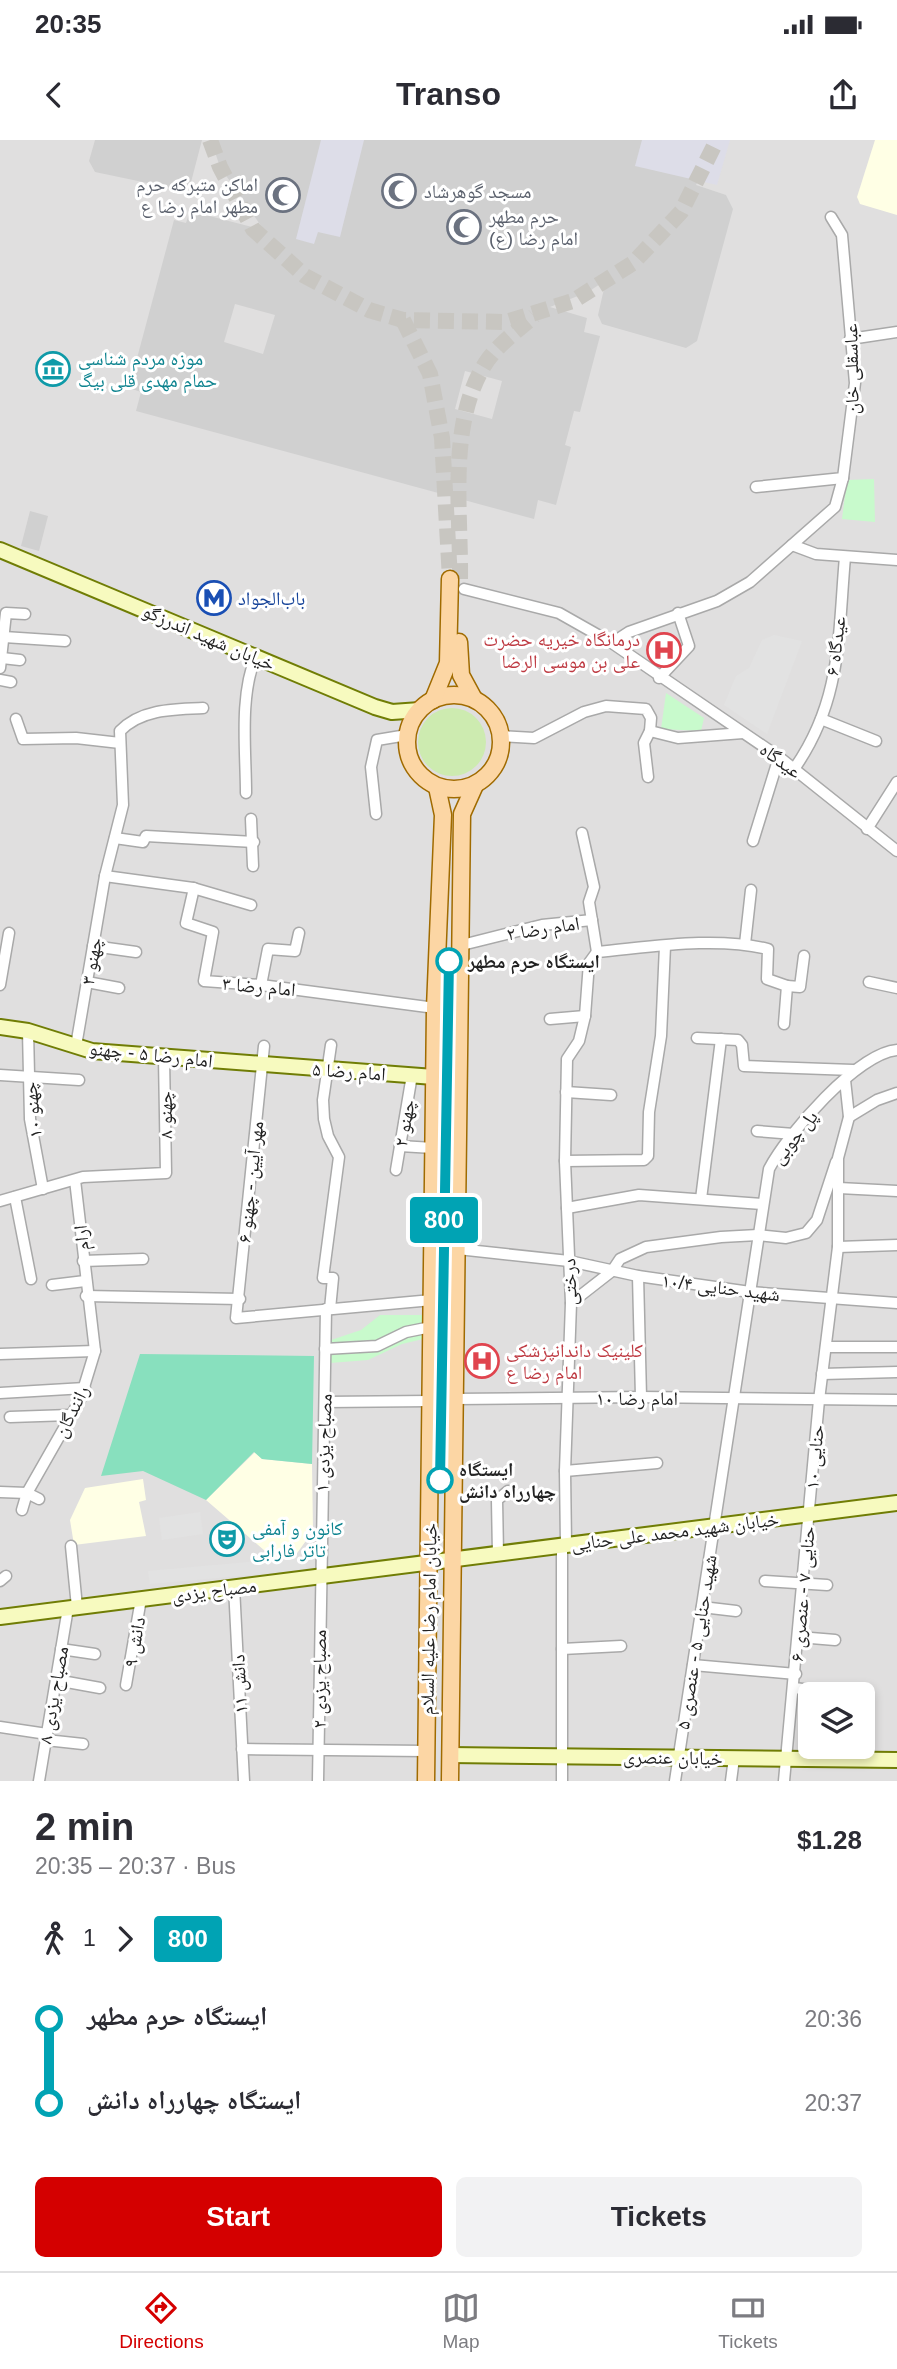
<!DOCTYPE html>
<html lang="en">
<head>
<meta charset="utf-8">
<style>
	:root { --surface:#fff; --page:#f2f2f3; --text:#2b2b33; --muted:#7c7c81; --line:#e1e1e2; --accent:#d40000 }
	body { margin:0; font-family:Arial,"Noto Naskh Arabic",sans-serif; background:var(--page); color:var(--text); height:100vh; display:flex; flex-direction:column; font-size:26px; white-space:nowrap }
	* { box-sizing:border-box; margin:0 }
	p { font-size:23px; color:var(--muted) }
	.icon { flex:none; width:38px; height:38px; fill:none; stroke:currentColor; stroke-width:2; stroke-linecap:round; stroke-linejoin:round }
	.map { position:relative; height:1641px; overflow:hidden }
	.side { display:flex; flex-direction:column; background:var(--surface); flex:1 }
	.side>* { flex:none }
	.badge { padding:0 14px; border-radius:5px; font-size:24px; line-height:46px }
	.fabs { position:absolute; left:798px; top:1542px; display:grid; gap:14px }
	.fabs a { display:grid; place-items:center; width:77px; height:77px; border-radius:10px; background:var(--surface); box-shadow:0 4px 10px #0003; font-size:35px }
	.map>.badge { position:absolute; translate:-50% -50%; box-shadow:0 0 0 4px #fff }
	.legs { display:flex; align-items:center; gap:10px; height:77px; padding:0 35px; font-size:23px }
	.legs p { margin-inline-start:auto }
	.summary { display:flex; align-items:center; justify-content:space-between; height:119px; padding:0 35px }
	h1 { font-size:38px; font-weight:700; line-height:52px }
	.primary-button { display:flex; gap:14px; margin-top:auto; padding:14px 35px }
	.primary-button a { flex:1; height:80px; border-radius:10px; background:var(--accent); color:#fff; font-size:28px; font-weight:700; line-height:80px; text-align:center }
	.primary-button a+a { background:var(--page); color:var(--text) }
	ul { padding:0 35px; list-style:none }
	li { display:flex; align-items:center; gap:24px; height:84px; font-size:26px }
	li i { display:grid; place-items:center; width:10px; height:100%; margin:0 9px; background:currentColor }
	li i::after { content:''; width:18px; height:18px; margin:-9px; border:5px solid; border-radius:50%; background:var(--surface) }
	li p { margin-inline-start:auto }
	li:first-child i { background:linear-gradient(#0000 50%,currentColor 0) }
	li:last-child i { background:linear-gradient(currentColor 50%,#0000 0) }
	.status { display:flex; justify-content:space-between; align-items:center; height:49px; padding:0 35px; background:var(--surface); direction:ltr }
	.status svg { height:19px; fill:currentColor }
	header { display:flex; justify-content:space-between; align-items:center; height:91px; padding:0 35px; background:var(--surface); font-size:32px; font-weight:700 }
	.tab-bar { display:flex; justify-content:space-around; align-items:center; height:98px; border-top:2px solid var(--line); background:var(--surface); font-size:19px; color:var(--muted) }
	.tab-bar a { display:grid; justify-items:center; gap:4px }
	.tab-bar .on { color:var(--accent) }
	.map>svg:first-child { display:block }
	.residential { fill:#e0dfdf; fill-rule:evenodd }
	.education { fill:#ffffe5 }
	.religious { fill:#d0d0d0; fill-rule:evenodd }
	.grass { fill:#cdebb0 }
	.park { fill:#c8facc }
	.pitch { fill:#88e0be }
	.parking { fill:#e2e2e2 }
	.plaza { fill:#dddde8 }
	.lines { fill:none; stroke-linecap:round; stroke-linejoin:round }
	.primary-tunnel { stroke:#c8c6c1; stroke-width:16; stroke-dasharray:16 8; stroke-linecap:butt }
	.street-casing { stroke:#a9a9a9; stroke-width:13 }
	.secondary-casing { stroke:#707d05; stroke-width:18 }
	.primary-casing { stroke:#a06b00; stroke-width:19 }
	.street { stroke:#fff; stroke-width:10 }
	.secondary { stroke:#f7fabf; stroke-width:14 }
	.primary { stroke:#fcd6a4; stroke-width:16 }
	.line-1-casing { stroke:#fff; stroke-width:16 }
	.line-1 { stroke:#00a3b4; stroke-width:10 }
	.stop-1-dot { fill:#fff; stroke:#00a3b4; stroke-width:3.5 }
	.labels { text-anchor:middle; stroke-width:6; stroke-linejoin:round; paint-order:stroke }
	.worship-label { font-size:19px; fill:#5b616d; stroke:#fff; text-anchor:start }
	.culture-label { font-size:19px; fill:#0d838f; stroke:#fff; text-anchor:start }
	.street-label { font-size:19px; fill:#222; stroke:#fff }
	.transit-label { font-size:19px; fill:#164399; stroke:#fff; text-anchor:start }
	.health-label { font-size:19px; fill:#be3a42; stroke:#fff; text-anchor:end }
	.stop-label { font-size:19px; font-weight:bold; fill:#222; stroke:#fff; text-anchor:start }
</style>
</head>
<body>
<div class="status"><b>20:35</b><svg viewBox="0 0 49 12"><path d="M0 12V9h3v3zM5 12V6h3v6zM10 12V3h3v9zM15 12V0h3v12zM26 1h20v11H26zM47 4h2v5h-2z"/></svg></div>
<header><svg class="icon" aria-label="back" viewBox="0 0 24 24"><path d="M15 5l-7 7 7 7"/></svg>Transo<svg class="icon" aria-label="share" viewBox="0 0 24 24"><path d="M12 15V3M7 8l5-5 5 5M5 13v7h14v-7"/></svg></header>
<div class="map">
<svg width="897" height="1641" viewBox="0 0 897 1641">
	<rect width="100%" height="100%" fill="#f2efe9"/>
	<path class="residential" d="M0,0h897v1641h-897zM810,1554h53v52h-53z"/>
	<g class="education">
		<path d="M875,0h22v75l-37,-11 -3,-7z"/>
		<path d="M255,1312l7,7 50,5 1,67 -18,25 -23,1 -66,-57z"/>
		<path d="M143,1339l3,21 -7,2 7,34 -72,9 -4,-25 15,-32z"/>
	</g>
	<g class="religious">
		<path d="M95,0h107l-12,46 -9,4 -86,-18 -6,-11z"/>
		<path d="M211,0h507l-22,45 30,10 7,14 -36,132 -11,7 -84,-24 -4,-9 8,-35 -18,12 -38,15 37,11 -3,14 16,4 -20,76 -6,-1 -9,34 6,2 -15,58 -18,-5 -4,19 -398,-108 5,-19 -12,-4 45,-168 12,3 4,-12 74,19 -44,-63zM235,164l40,11 -12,39 -39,-12zM465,231l37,10 -10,38 -37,-10z"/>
		<path d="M30,371l18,5 -9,35 -18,-5z"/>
	</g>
	<circle class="grass" cx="452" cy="602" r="34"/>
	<g class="park">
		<path d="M874,339l1,43 -33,-3 5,-39z"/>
		<path d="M666,553l38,25 -3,13 -40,-2z"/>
		<path d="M380,1175h43v24l-21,5 -34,16 -38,3 1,-23 30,-10z"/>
	</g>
	<path class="pitch" d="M140,1214l174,2 -2,108 -50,-5 -8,-7 -48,48 -63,-29 -42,5z"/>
	<g class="parking">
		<path d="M774,495l28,6 -35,93 -43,-29 12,-29 13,-8 13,-28z"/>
		<path d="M200,1372l3,22 -41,6 -3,-22z"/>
		<path d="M305,1417l1,13 -156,14 -2,-13z"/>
	</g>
	<g class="plaza">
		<path d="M321,0h43l-24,97 -22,-5 -4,12 -18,-5z"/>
		<path d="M642,0h88l-13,45 -82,-19z"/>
	</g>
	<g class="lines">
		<g class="primary-tunnel">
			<path d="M210,0l10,27 33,62 52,47 64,34 34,10 103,2 67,-21 60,-38 48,-51 36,-72"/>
			<path d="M403,180l27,54 12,64 8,141"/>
			<path d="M460,439c1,-69 -13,-158 27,-218 12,-17 31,-31 47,-45"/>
		</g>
		<g class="street-casing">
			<g id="street">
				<path d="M850,199l47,-7"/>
				<path d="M756,347l87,-9 12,-95 -13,-148 -11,-18"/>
				<path d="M792,405l24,9 81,6"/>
				<path d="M464,449l95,24 53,30 167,114 118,94"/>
				<path d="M4,497l61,4"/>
				<path d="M612,503l17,-11 88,-31 33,-19 85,-75 8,-29"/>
				<path d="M2,518l18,2"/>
				<path d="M0,528l6,-55 19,1"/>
				<path d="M659,538l30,-32 -11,-33"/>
				<path d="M0,540l11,2"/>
				<path d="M16,579l7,20 53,-1 44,5"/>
				<path d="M821,579l55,22"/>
				<path d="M501,596l33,2 50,-26 22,-6 40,3 5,9 -1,13"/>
				<path d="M794,629c48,-68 44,-133 51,-212"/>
				<path d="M648,637l-4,-34 6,-12 28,7 65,-5"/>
				<path d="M246,653c0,-42 -7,-97 10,-137"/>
				<path d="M376,674l-5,-47 6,-27 30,-5"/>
				<path d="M251,679l2,47"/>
				<path d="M867,689l30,-47"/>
				<path d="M582,693l12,54 -5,15 8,50"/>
				<path d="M115,698l28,4 3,-6 108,6"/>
				<path d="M753,701l26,-84"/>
				<path d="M105,736l88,12 58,17"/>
				<path d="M194,748l-8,35 27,9 -9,49 57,4 174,23"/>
				<path d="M745,804l6,-54"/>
				<path d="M462,805l80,-20 50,-5"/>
				<path d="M93,806l43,6"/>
				<path d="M87,842l32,6"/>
				<path d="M869,842l28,6"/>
				<path d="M0,845l9,-52"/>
				<path d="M261,845l7,-36 27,2 4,-18"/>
				<path d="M787,846l13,1 4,-31"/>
				<path d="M550,879l35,-3"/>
				<path d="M28,891l2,88 13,70"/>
				<path d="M697,898l41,2 4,5 2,21 109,4"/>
				<path d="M76,906l29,-170 18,-71 -3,-74c21,-22 54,-22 83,-23"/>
				<path d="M264,906l-28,272 196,-18"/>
				<path d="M0,935l79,5"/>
				<path d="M566,952l45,3"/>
				<path d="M849,977l28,-17 20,-7"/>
				<path d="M757,991l37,3"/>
				<path d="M400,1006l33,2"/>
				<path d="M565,1021l79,-1 4,-4 1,-44 12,-76 4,-90"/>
				<path d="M396,1030l16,-95"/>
				<path d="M839,1048l58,3"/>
				<path d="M15,1057l16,82"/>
				<path d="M701,1059l20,-160"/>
				<path d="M0,1061l83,-24 83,-4 -2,-115"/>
				<path d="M567,1068l72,-13 123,9"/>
				<path d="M838,1107l59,-2"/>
				<path d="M458,1109l111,12 69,15 112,16 147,11"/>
				<path d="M83,1121l60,-2"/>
				<path d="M638,1136l3,121"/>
				<path d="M52,1145l33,-4"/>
				<path d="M86,1156l154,3"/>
				<path d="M571,1163l41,-32 8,-12 26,-12 75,-10 37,-2 28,3 20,-5 11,-13 19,-58"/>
				<path d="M330,1169l3,-31h-10l16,-121 -11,-21 -4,-17 -1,-19 8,-55"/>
				<path d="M826,1207h71"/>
				<path d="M325,1209l52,-3 29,-14 25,-5"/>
				<path d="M0,1214l95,-3"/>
				<path d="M822,1234l75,-2"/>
				<path d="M0,1253l85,-5"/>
				<path d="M455,1259l186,-2 256,3"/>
				<path d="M325,1262l105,-1"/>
				<path d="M10,1277l60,-2"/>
				<path d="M565,1331l92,-8"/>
				<path d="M0,1352l27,1 12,6"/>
				<path d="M22,1370l5,-17 53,-93 15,-49 -20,-171"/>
				<path d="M566,1404l-1,-73 6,-168 -6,-142 2,-102 12,-18 6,-25 4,-53 8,-11c55,-5 117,-16 171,-3l-1,30 20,7 -3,38"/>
				<path d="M562,1405v236"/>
				<path d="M71,1406l6,61"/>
				<path d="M498,1414l-1,-54 11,-9"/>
				<path d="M0,1441l6,-5"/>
				<path d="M765,1441l62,4"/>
				<path d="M234,1447l10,194"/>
				<path d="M702,1467l34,4"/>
				<path d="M799,1497l36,3"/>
				<path d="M61,1509l34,5"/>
				<path d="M562,1509l59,-3"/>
				<path d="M693,1525l103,9"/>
				<path d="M56,1540l44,8"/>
				<path d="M126,1545l15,-86"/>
				<path d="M794,1548l34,4"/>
				<path d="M0,1587l47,7"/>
				<path d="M46,1600l37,4"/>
				<path d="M242,1609l184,2"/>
				<path d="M39,1641l29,-173"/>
				<path d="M318,1641l8,-472"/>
				<path d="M675,1641l94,-612c18,-35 89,-116 128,-119"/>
				<path d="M731,1641l3,-23"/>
				<path d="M784,1641l35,-381 19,-153v-89l11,-41 -4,-37"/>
			</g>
		</g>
		<g class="secondary-casing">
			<g id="secondary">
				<path d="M0,410l375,157 17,5 28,-2"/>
				<path d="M0,887l28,4 64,20 342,26"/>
				<path d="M0,1477l897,-114"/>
				<path d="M450,1615l447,5"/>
			</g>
		</g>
		<g class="primary-casing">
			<g id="primary">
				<path d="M459,502l2,33 13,24"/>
				<circle cx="454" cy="602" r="47"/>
				<path d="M433,560l15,-37 2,-84"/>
				<path d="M426,1641l9,-773 8,-193 -6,-28"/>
				<path d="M450,1641l12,-967 13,-29"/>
			</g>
		</g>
		<use href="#street" class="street"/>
		<use href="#secondary" class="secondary"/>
		<use href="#primary" class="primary"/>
	</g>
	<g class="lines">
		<g class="line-1-casing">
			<path id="line-1" d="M440,1340l9,-519"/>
		</g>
		<use href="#line-1" class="line-1"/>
	</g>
	<defs>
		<g id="mosque-ring" transform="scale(1.75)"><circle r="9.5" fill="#fff" stroke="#6b7280" stroke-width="1.5"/><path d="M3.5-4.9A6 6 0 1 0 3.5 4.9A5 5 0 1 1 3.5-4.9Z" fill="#6b7280"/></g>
		<g id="museum-ring" transform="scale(1.75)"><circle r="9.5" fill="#fff" stroke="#0f9aa8" stroke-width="1.5"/><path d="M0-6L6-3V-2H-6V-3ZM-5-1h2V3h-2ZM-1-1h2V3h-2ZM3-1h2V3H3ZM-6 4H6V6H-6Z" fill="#0f9aa8"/></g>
		<g id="metro-ring" transform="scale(1.75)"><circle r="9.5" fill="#fff" stroke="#1a4fb4" stroke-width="1.5"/><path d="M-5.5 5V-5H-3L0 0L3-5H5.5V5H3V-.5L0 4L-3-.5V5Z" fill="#1a4fb4"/></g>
		<g id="hospital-ring" transform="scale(1.75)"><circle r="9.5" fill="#fff" stroke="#e0444e" stroke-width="1.5"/><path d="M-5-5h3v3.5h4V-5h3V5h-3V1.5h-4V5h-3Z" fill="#e0444e"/></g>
		<g id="theatre-ring" transform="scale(1.75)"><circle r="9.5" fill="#fff" stroke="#0f9aa8" stroke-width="1.5"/><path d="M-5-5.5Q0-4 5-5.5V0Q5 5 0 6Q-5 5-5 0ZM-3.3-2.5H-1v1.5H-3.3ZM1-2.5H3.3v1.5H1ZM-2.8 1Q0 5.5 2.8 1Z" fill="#0f9aa8"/></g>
	</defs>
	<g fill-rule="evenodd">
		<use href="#mosque-ring" x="399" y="51"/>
		<use href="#mosque-ring" x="283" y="55"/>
		<use href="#mosque-ring" x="464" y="87"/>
		<use href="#museum-ring" x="53" y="229"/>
		<use href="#metro-ring" x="214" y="458"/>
		<use href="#hospital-ring" x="664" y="510"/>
		<use href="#hospital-ring" x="482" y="1221"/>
		<use href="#theatre-ring" x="227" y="1399"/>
	</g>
	<g class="stop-1-dot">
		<circle cx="449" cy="821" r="12"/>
		<circle cx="440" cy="1340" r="12"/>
	</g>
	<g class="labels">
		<g class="worship-label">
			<text x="258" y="51" text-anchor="end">اماکن متبرکه حرم<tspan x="258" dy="22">مطهر امام رضا ع</tspan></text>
			<text x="424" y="58">مسجد گوهرشاد</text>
			<text x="489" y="83">حرم مطهر<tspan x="489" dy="22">امام رضا (ع)</tspan></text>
		</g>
		<g class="culture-label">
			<text x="78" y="225">موزه مردم شناسی<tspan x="78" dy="22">حمام مهدی قلی بیگ</tspan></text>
			<text x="252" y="1395">کانون و آمفی<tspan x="252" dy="22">تاتر فارابی</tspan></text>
		</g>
		<g class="street-label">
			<text transform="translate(851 229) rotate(-91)" y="7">عباسقلی خان</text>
			<text transform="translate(209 497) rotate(23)" y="7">خیابان شهید اندرزگو</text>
			<text transform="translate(835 506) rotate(-83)" y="7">عیدگاه ۶</text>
			<text transform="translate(781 620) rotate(36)" y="7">عیدگاه</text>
			<text transform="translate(543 788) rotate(-9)" y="7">امام رضا ۲</text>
			<text transform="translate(91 821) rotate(-80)" y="7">چهنو ۳</text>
			<text transform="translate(259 846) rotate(5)" y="7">امام رضا ۳</text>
			<text transform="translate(151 914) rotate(6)" y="7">امام رضا ۵ - چهنو</text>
			<text transform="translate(349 931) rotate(4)" y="7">امام رضا ۵</text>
			<text transform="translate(32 970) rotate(-96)" y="7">چهنو ۱۰</text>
			<text transform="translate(165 975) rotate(-91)" y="7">چهنو ۸</text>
			<text transform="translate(404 983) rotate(-80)" y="7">چهنو ۲</text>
			<text transform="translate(794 997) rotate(-52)" y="7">پل چوبی</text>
			<text transform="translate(250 1042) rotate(-84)" y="7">مهر آیین - چهنو ۶</text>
			<text transform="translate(81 1098) rotate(-96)" y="7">ارام</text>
			<text transform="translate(569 1142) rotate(-92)" y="7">درختی</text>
			<text transform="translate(721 1147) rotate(7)" y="7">شهید حنایی ۱۰/۴</text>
			<text x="637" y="1265">امام رضا ۱۰</text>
			<text transform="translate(71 1271) rotate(-63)" y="7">رانندگان</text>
			<text transform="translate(323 1303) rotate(-88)" y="7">مصباح یزدی ۱</text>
			<text transform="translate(814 1317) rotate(-85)" y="7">حنایی ۱۰</text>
			<text transform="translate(675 1391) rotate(-7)" y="7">خیابان شهید محمد علی حنایی</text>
			<text transform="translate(214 1450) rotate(-7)" y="7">مصباح یزدی</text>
			<text transform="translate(802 1454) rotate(-85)" y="7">حنایی ۷ - عنصری ۶</text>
			<text transform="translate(428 1479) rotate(-89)" y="7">خیابان امام رضا علیه السلام</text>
			<text transform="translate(134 1502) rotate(-80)" y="7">دانش ۹</text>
			<text transform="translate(696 1502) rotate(-81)" y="7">شهید حنایی ۵ - عنصری ۵</text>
			<text transform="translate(319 1539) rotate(-90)" y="7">مصباح یزدی ۲</text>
			<text transform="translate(239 1544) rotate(-93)" y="7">دانش ۱۱</text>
			<text transform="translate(53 1555) rotate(-80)" y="7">مصباح یزدی ۸</text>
			<text transform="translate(673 1617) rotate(1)" y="7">خیابان عنصری</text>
		</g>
		<g class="transit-label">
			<text x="238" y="465">باب‌الجواد</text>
		</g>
		<g class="health-label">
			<text x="640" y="506">درمانگاه خیریه حضرت<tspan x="640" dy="22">علی بن موسی الرضا</tspan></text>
			<text x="506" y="1217" text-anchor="start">کلینیک داندانپزشکى<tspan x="506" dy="22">امام رضا ع</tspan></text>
		</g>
		<g class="stop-label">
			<text x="468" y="828">ایستگاه حرم مطهر</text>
			<text x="459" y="1336">ایستگاه<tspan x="459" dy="22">چهارراه دانش</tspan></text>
		</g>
	</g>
</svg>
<div class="fabs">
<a><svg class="icon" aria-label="layers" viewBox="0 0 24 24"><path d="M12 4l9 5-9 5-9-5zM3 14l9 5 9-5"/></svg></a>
</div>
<b class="badge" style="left:444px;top:1080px;background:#00a3b4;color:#fff">800</b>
</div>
<section class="side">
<div class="summary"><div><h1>2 min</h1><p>20:35 – 20:37 · Bus</p></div><b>$1.28</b></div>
<div class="legs"><svg class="icon" aria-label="walk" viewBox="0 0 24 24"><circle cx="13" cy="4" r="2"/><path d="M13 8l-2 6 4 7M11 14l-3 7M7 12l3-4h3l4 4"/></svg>1<svg class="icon" aria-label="forward" viewBox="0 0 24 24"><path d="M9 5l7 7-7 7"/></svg><b class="badge" style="background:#00a3b4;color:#fff">800</b></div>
<ul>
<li><i style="color:#00a3b4"></i><b>ایستگاه حرم مطهر</b><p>20:36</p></li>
<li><i style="color:#00a3b4"></i><b>ایستگاه چهارراه دانش</b><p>20:37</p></li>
</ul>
<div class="primary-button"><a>Start</a><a>Tickets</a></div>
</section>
<nav class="tab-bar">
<a class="on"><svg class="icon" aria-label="directions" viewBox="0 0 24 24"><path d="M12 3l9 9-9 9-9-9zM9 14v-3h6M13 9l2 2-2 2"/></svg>Directions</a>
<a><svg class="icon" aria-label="map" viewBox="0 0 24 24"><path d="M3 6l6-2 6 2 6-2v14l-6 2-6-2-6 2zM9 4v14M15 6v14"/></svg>Map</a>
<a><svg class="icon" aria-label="tickets" viewBox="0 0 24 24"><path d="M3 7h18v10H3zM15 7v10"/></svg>Tickets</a>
</nav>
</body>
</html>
